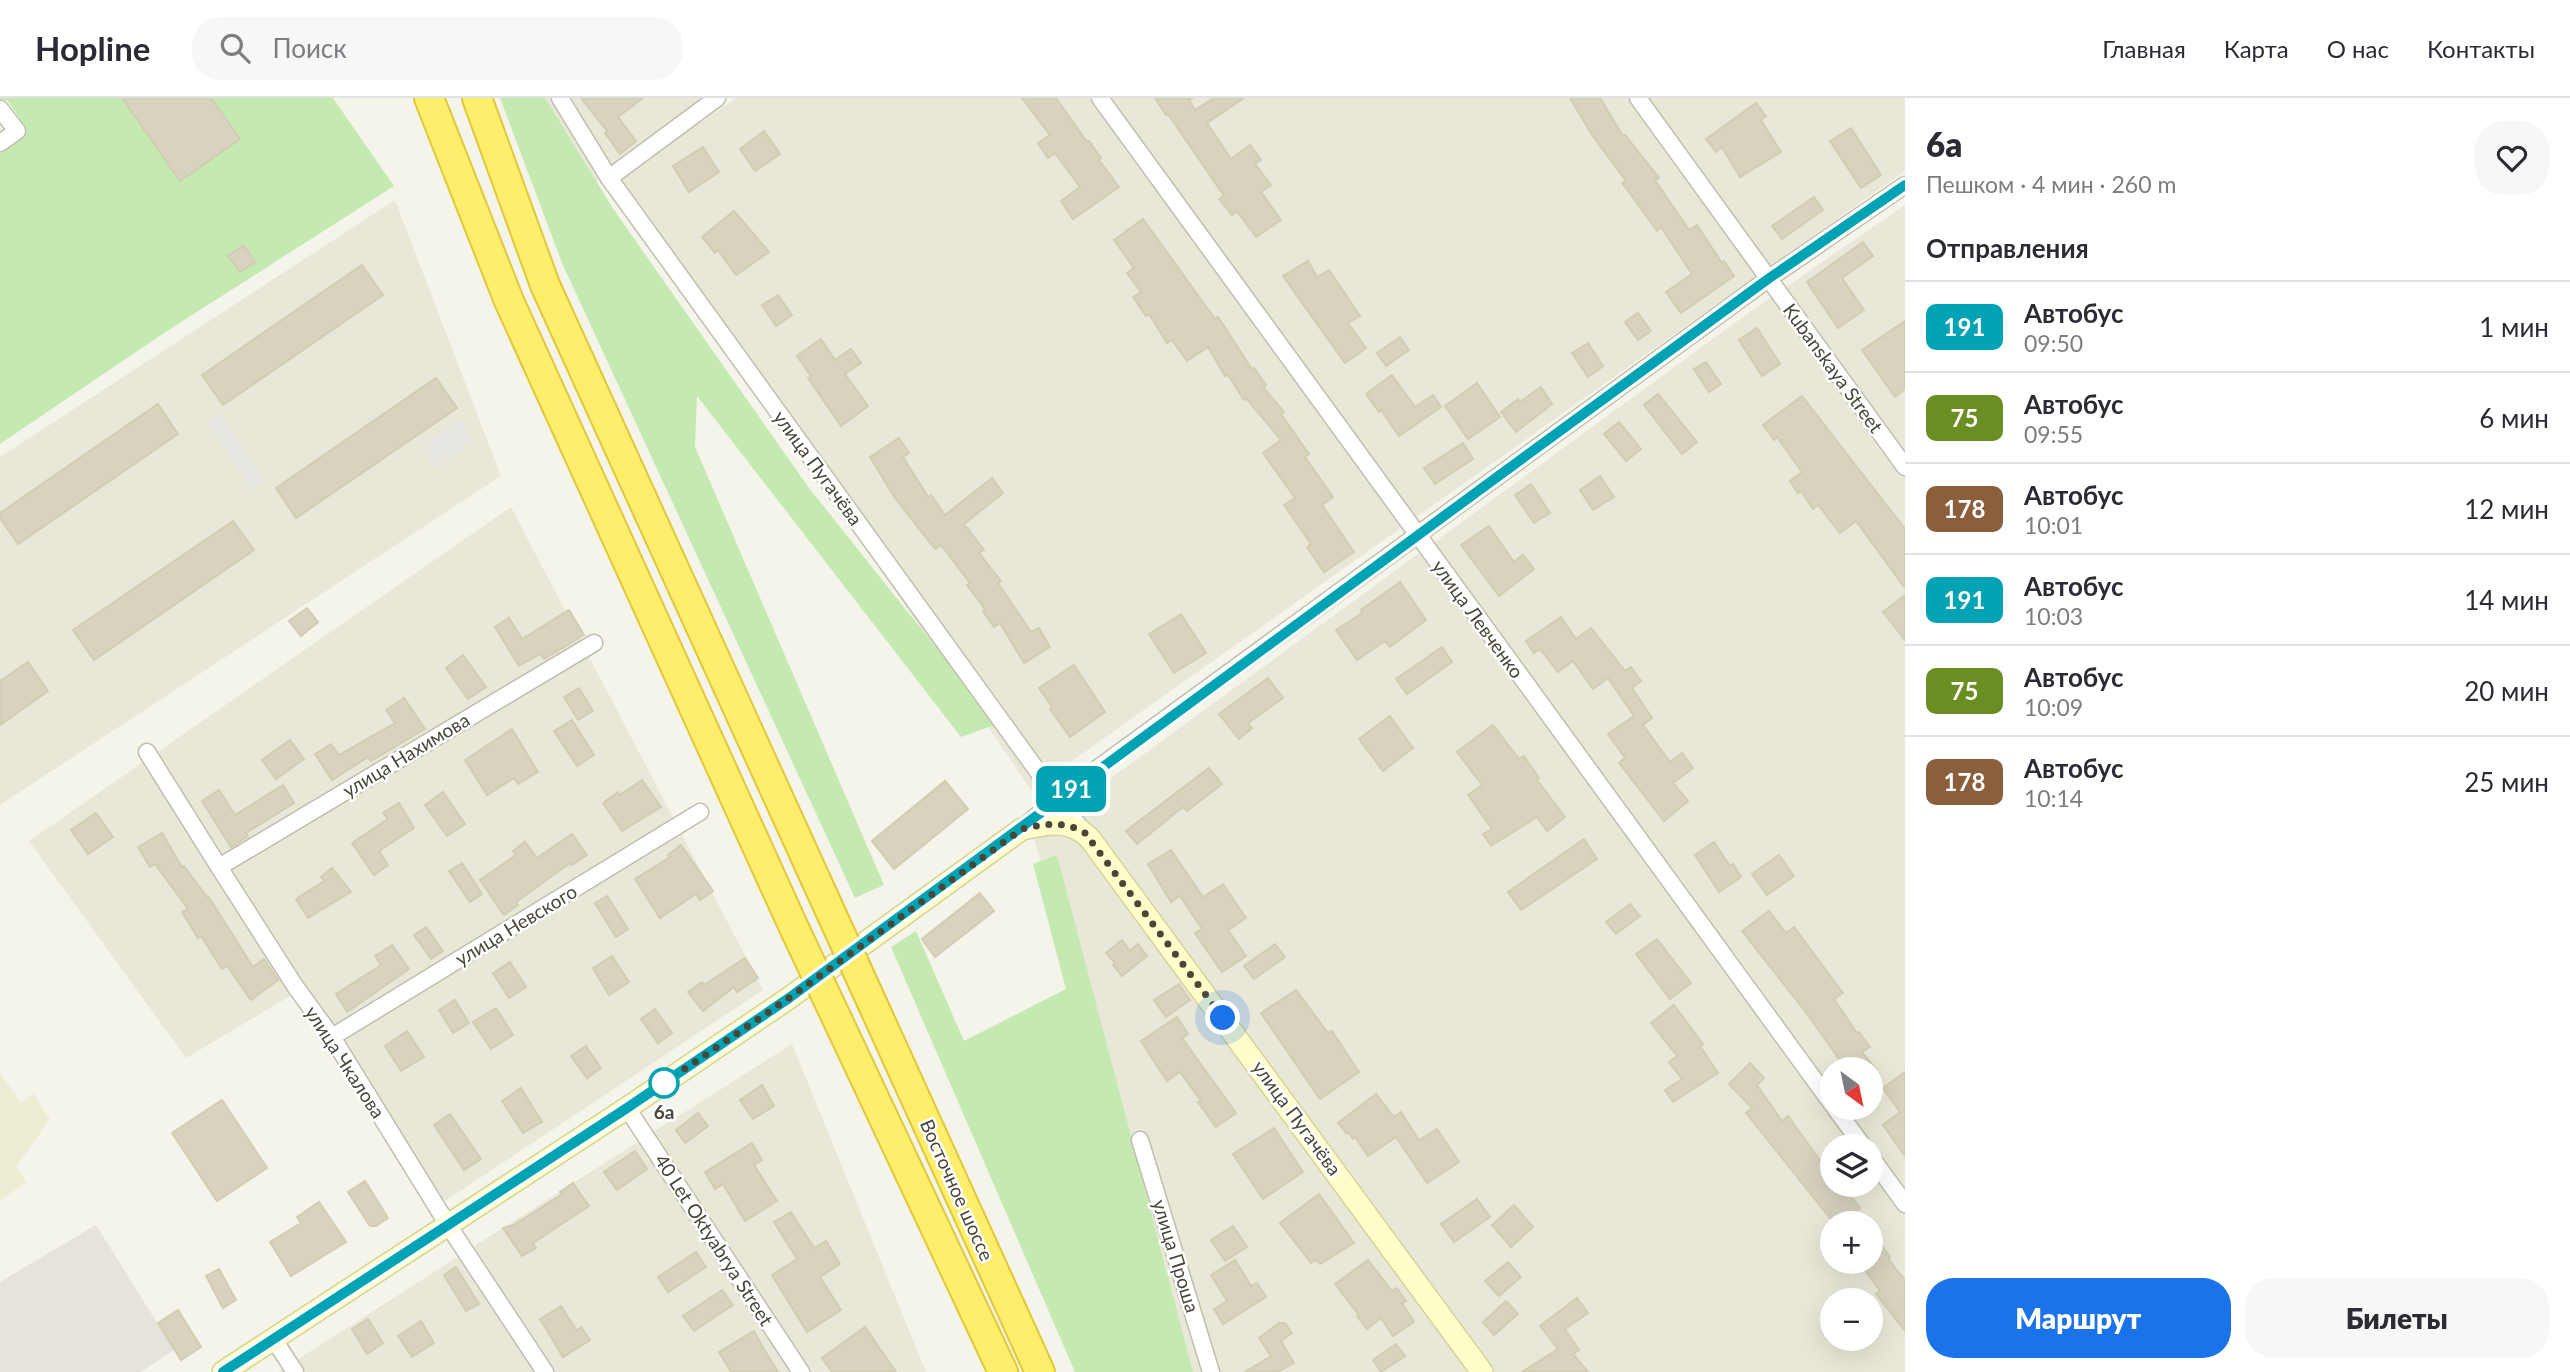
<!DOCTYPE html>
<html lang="ru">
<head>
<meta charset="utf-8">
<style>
	:root { --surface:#fff; --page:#f7f7f7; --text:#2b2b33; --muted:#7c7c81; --line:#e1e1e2; --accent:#1a73e8 }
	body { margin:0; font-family:Lato,sans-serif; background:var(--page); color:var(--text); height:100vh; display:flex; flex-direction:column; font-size:26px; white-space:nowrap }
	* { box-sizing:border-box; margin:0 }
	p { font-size:23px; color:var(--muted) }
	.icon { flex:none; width:38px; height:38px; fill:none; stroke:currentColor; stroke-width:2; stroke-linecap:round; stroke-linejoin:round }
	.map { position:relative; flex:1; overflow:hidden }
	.sheet { display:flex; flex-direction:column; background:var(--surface); width:665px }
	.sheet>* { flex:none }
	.badge { padding:0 14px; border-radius:10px; font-size:24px; line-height:46px }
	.needle { width:46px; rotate:147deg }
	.tools { position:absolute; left:1820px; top:959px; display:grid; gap:14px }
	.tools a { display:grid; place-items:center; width:63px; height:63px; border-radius:50%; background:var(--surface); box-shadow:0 7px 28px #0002; font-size:35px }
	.you { position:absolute; width:35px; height:35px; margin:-18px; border:5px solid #fff; border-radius:50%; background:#1a73e8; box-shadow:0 0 0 10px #1a73e833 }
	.map>.badge { position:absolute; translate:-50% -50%; box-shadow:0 0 0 4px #fff }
	h2 { padding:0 21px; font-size:26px; line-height:63px }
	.round { display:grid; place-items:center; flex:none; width:74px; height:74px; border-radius:28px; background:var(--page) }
	.summary { display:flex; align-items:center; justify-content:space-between; height:119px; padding:0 21px }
	h1 { font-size:33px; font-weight:800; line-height:52px }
	.button { display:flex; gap:14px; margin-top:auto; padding:14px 21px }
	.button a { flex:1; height:80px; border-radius:28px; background:var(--accent); color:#fff; font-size:28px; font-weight:800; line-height:80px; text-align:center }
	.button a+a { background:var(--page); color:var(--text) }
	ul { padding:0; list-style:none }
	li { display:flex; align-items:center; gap:21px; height:91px; padding:0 21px; border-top:2px solid var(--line) }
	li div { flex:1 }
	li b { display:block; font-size:26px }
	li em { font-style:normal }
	li .badge { min-width:77px; font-weight:700; text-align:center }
	header { display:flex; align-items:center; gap:42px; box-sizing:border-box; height:98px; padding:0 35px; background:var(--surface); border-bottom:2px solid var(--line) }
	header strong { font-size:33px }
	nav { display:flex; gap:38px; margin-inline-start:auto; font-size:24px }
	.search { width:490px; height:63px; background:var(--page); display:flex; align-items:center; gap:18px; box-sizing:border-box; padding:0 24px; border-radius:28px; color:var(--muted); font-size:26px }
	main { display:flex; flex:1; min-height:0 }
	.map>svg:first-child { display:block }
	.residential { fill:#e9e8d8; fill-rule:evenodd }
	.industrial { fill:#e5e3db }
	.education { fill:#eeedd4 }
	.green { fill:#c4eab2 }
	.parking { fill:#e7e6e1 }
	.building { fill:#d7d3bf; stroke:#d2cdb2; stroke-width:2 }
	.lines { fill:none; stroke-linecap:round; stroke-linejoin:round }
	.street-casing { stroke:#c1beac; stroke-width:19 }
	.secondary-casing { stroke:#d6d399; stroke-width:24 }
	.highway-casing { stroke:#e1c838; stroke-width:32 }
	.street { stroke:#fff; stroke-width:16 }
	.secondary { stroke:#fffeca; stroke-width:21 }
	.highway { stroke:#ffee6b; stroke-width:28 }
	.highway-bridge-casing { stroke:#e1c838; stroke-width:32; stroke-linecap:butt }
	.highway-bridge { stroke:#ffee6b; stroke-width:28 }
	.line-casing { stroke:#fff; stroke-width:16 }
	.line { stroke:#00a3b4; stroke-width:10 }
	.walk { stroke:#494638; stroke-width:7; stroke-dasharray:0 12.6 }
	.stop-dot { fill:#fff; stroke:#00a3b4; stroke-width:3.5 }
	.labels { text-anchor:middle; stroke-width:5; stroke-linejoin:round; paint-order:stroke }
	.street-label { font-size:19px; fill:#494638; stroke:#fff }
	.stop-label { font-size:19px; font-weight:bold; fill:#494638; stroke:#fff }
</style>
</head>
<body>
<header>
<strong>Hopline</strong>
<div class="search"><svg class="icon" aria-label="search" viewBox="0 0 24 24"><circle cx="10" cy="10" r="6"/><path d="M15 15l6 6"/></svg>Поиск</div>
<nav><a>Главная</a><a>Карта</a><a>О нас</a><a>Контакты</a></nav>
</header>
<main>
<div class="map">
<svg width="1905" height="1274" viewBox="0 0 1905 1274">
	<rect width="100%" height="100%" fill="#f5f4ea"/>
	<g class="residential">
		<path d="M534,0h174l-117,87z"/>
		<path d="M736,0h1169v73l-874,619 -415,-609z"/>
		<path d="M395,102l106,276 -501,329v-348z"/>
		<path d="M1905,107v1167h-722l-150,-537 718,-524zM1832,971h39v39h-39zM1832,1048h39v39h-39zM1832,1125h39v39h-39zM1832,1202h39v39h-39z"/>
		<path d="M511,409l252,483 -324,215 -147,-210 -106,63 -157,-217z"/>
		<path d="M792,946l134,328h-648l295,-189z"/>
	</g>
	<path class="industrial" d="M96,1127l78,125 -33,22h-141v-90z"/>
	<path class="education" d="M0,975l21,30 12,-10 17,26 -34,48 11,15 -27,18z"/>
	<g class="green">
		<path d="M0,0h333l61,88 -227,145 -167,113v-294l27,-20 -20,-30 -7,2z"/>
		<path d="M500,0h45l69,112 195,278 188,236 -36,13 -264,-341 -2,51 189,438 -29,13 -293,-635z"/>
		<path d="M1057,757l136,517h-118l-184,-425 25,-16 48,110 102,-52 -33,-125z"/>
	</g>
	<g class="parking">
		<path d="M220,315l45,69 -13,9 -45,-69z"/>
		<path d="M459,321l13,22 -36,28 -15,-23z"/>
	</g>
	<g class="building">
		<path d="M122,0h89l29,41 -60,42z"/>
		<path d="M581,0h62l-25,19 18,24 -16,13 -15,-21 2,-2z"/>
		<path d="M1022,0h34l31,44 2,-1 12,17 -2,2 20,27 -46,32 -12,-18 19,-14 -25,-34 -7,5 -10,-15 12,-8z"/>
		<path d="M1155,0h38l-4,2 6,10 19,-12h30l-37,25 24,36 19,-14 11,15 -6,4 16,21 -10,7 20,28 -25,17 -19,-26 -5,4 -13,-16 5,-3 -56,-82 -2,1z"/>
		<path d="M1570,0h30l23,38 2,-1 34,43 -4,2 34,50 8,-5 25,38 2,-2 10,15 -53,37 -15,-21 26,-18 -31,-47 -4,4 -25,-35 -10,-13 4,-2 -34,-46z"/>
		<path d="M1756,5l10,13 -5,4 20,32 -41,25 -18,-30 -6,5 -10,-13z"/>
		<path d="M1851,30l30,47 -20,13 -31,-47z"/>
		<path d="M764,33l16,23 -25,17 -15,-22z"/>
		<path d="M703,49l16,25 -30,20 -16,-26z"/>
		<path d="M1814,99l9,13 -41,29 -10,-13z"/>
		<path d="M734,113l35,41 -33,23 -18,-25 -3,3 -13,-16z"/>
		<path d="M1143,121l72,100 3,-2 34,52 2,-1 12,17 -3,2 21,25 -3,2 28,40 -4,3 28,40 -11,8 32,47 -30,20 -17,-25 4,-3 -27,-39 11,-7 -32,-45 18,-13 -35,-42 -2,2 -16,-25 -3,1 -17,-29 -21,14 -15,-21 -5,3 -18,-29 -3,2 -13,-19 8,-5 -14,-19 7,-5 -20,-28z"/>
		<path d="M1863,144l10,14 -31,22 22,32 -26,18 -31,-46z"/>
		<path d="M244,147l11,17 -15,10 -12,-16z"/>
		<path d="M1308,163l9,16 12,-7 31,46 -12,7 18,25 -21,15 -62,-87z"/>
		<path d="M362,167l21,30 -160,110 -21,-30z"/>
		<path d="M778,197l14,20 -16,11 -14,-21z"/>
		<path d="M1638,215l13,18 -13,9 -13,-18z"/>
		<path d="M1905,223v68l-10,8 -33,-47z"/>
		<path d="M1757,230l23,36 -18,12 -23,-36z"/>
		<path d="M1400,239l9,13 -23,16 -9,-13z"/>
		<path d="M821,241l14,21 16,-11 10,14 -16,11 23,32 -27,20 -33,-48 3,-2 -14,-20z"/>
		<path d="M1588,245l15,23 -15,11 -16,-24z"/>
		<path d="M1706,264l15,22 -12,8 -15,-23z"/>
		<path d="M1392,277l23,32 18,-12 8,12 -42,29 -18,-26 -2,2 -13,-18z"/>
		<path d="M436,280l21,30 -161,110 -20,-30z"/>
		<path d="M1477,285l23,34 -32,22 -23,-33z"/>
		<path d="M1541,289l11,17 -36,28 -15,-20 17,-13 2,3z"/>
		<path d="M1658,296l39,48 -15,12 -38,-49z"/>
		<path d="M1802,298l103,133v59l-49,-67 -16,12 -22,-28 -5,4 -12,-18 -3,2 -8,-12 12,-9 -25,-35 -3,3 -11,-15z"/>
		<path d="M158,306l20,30 -160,110 -18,-26v-5z"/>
		<path d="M1619,324l22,27 -15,12 -22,-27z"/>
		<path d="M899,340l10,15 -6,4 25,40 3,-2 14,20 47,-37 11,15 -39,31 20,26 -5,3 22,28 -3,2 33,49 8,-4 11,19 -26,16 -24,-40 -6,4 -11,-16 2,-2 -18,-24 3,-2 -29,-38 -6,4 -40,-51 -25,-41z"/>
		<path d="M1463,345l10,16 -38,25 -11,-16z"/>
		<path d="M1600,378l14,21 -21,13 -13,-20z"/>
		<path d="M1531,386l19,29 -16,10 -19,-28z"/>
		<path d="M233,423l21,29 -160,110 -21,-30z"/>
		<path d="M1489,428l25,36 9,-7 11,14 -35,27 -38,-51z"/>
		<path d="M1400,484l26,38 -36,27 -5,-6 -28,19 -21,-30 26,-17 -1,-3z"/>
		<path d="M1905,497v45l-22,-28z"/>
		<path d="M307,510l11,14 -17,14 -12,-15z"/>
		<path d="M569,512l15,25 -40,24 -4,-5 -21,12 -24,-39 14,-9 13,21z"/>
		<path d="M1181,516l25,39 -32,20 -25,-39z"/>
		<path d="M1561,519l15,22 15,-11 34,43 6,-4 10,14 -9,7 20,30 -9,7 27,37 12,-9 11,15 -20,15 15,18 -24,20 -45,-58 6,-5 -17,-24 26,-18 -26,-38 -15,11 -20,-28 -15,11 -18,-23 -6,4 -8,-12z"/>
		<path d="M1442,549l10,15 -45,32 -11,-15z"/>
		<path d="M463,557l23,32 -18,12 -22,-31z"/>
		<path d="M28,564l20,29 -48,34v-44z"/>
		<path d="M1074,567l31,47 -35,25 -20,-28 2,-2 -13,-19z"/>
		<path d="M1268,580l15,20 -35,25 4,5 -13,11 -20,-25z"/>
		<path d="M579,590l14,23 -15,9 -14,-23z"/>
		<path d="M404,600l21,31 -54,32 -3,-4 -36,23 -17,-26 16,-10 8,11 56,-32 -9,-13z"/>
		<path d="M1390,618l23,32 -30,23 -24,-32z"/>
		<path d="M572,622l22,35 -17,11 -23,-35z"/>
		<path d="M1493,627l26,34 5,-3 15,22 -2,2 28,37 -18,14 -10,-14 -46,29 -8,-12 9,-5 -24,-34 14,-10 -25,-33z"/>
		<path d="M512,631l26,43 -20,12 -4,-6 -27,17 -22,-35z"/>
		<path d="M290,642l14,19 -28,20 -14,-19z"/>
		<path d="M1209,670l13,16 -35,27 -4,-4 -46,37 -11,-13z"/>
		<path d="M642,682l19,27 -39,24 -19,-28 15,-11 2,3z"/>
		<path d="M945,683l23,28 -74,60 -22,-28z"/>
		<path d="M283,687l11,18 -48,30 2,3 -17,11 -29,-46 17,-11 16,25z"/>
		<path d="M443,694l22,32 -18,12 -22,-31z"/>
		<path d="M399,705l15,25 -35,23 9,14 -14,10 -22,-32 36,-24 -5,-6z"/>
		<path d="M96,715l17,24 -25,17 -17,-24z"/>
		<path d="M162,735l20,34 2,-1 23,31 1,-1 45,71 11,-8 14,21 -27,20 -24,-34 -5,3 -21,-33 -3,2 -16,-26 6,-3 -33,-45 -5,3 -12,-20z"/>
		<path d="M572,736l15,21 -15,10 -2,-2 -54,39 2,3 -14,10 -24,-35 36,-25 -3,-4 12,-9 12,16z"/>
		<path d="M1584,741l13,20 -76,51 -13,-18z"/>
		<path d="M1714,744l16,24 3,-2 8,13 -22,15 -24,-37z"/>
		<path d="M681,747l32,46 -13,9 -4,-6 -36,24 -25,-39 35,-22 -2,-2z"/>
		<path d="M1171,752l32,47 20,-13 23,34 -18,12 18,26 -24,16 -27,-39 7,-4 -22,-33 -9,6 -23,-38z"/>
		<path d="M1779,757l15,21 -27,19 -15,-21z"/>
		<path d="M462,765l20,31 -12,8 -21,-31z"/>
		<path d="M332,770l19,24 -43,26 -12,-19 28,-18 -3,-4z"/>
		<path d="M980,795l14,18 -59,46 -13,-18z"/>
		<path d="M607,798l21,33 -12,8 -21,-34z"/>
		<path d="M1630,806l10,12 -24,18 -10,-12z"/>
		<path d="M1769,813l17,22 8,-6 49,66 -9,6 23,34 2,-1 11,15 -8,5 14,17h-30l-38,-54 -66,-84z"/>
		<path d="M426,829l17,24 -12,8 -17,-24z"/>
		<path d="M1657,841l34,44 -21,16 -34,-45z"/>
		<path d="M1122,842l8,11 8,-7 9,12 -25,20 -9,-11 2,-2 -9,-10z"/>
		<path d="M1275,846l10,13 -31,22 -10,-13z"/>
		<path d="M392,847l17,24 -62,43 -11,-18 45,-29 -6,-9z"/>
		<path d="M612,858l17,26 -20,13 -16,-27z"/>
		<path d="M745,860l13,20 -21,14 -3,-5 -31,24 -15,-19 14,-10 2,3z"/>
		<path d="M510,864l16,25 -17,11 -16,-25z"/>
		<path d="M1179,886l11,16 -24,17 -12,-17z"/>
		<path d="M1296,892l32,43 4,-2 27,41 -39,27 -59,-86z"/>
		<path d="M455,902l14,23 -16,10 -14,-23z"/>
		<path d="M1674,907l29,39 -3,2 18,27 -45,29 -8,-12 17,-11 -13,-17 8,-6 -26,-33z"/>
		<path d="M496,910l17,27 -22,14 -18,-27z"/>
		<path d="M655,911l17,24 -14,10 -17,-24z"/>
		<path d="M1177,919l11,17 -6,4 54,75 -20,14 -18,-25 3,-1 -21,-29 -13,9 -26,-40z"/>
		<path d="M407,933l17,26 -23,14 -16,-25z"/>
		<path d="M586,948l15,22 -14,10 -16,-22z"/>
		<path d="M1750,965l14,15 -7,7 25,36 6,-5 44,61v8h10l18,23 -4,4 8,11h-30l-88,-110 6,-5 -23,-24z"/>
		<path d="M1905,974v84l-22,-31 17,-13 -17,-24z"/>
		<path d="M762,987l12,21 -21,13 -13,-19z"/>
		<path d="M521,990l21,34 -19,11 -21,-32z"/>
		<path d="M1376,996l18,23 7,-5 18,28 18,-11 22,33 -32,21 -31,-46 -28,19 -13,-19 -2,2 -4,-6 -2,1 -9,-11z"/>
		<path d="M222,1002l45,68 -50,33 -45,-68z"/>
		<path d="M698,1015l10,13 -23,17 -9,-13z"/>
		<path d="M450,1016l31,45 -17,11 -30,-45z"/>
		<path d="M1274,1030l29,44 -40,27 -30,-45z"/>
		<path d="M752,1045l10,17 -8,5 23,36 -32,20 -22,-37 -8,5 -10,-17z"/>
		<path d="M635,1053l12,18 -30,21 -13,-18z"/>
		<path d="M365,1083l23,37 -12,8h-6l-22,-34z"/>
		<path d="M573,1085l16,23 -56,37 3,5 -14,8 -19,-28 11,-3 48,-31 -2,-2z"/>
		<path d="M1319,1096l35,49 -34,21 -4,-4 -5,3 -31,-40z"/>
		<path d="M1477,1101l13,18 -36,25 -13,-18z"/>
		<path d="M319,1104l27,40 -55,34 -21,-34 31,-19 -4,-6z"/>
		<path d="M1514,1107l19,22 -22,20 -19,-22z"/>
		<path d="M791,1114l23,36 12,-7 14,23 -20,13 21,33 -34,22 -35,-57 25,-16 -23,-37z"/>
		<path d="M1233,1128l14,21 -22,14 -14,-21z"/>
		<path d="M1880,1145l10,14 -2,2 17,21v51l-29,-37 4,-3 -21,-29h12v-12z"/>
		<path d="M696,1154l10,15 -38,25 -10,-15z"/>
		<path d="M1235,1162l16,26 6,-3 9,14 -43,27 -9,-15 13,-8 -16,-26z"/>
		<path d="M1368,1162l24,31 5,-3 9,13 -4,2 12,19 -21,14 -12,-18 -14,11 -10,-13 2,-1 -24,-31z"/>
		<path d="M1508,1164l13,15 -22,19 -14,-15z"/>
		<path d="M456,1169l23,37 -13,7 -22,-36z"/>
		<path d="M219,1171l17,31 -13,8 -17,-32z"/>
		<path d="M722,1192l11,15 -39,26 -11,-15z"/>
		<path d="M1577,1200l11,15 -23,16 14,21 -6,4 15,18h-66l36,-23 -18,-23z"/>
		<path d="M1506,1203l12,13 -24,21 -11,-13z"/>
		<path d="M561,1208l16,25 4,-4 9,13 -27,17 -23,-38z"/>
		<path d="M178,1212l23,37 -20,13 -23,-37z"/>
		<path d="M368,1221l15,24 -16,11 -15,-25z"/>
		<path d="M421,1223l13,22 -22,14 -14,-21z"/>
		<path d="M1279,1225h6l7,10 -11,8 13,22 -16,9h-33l26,-16 -12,-18z"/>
		<path d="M865,1229l31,45h-64l-10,-14z"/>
		<path d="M754,1233l8,15 16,26h-47l-12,-20z"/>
		<path d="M1396,1246l9,12 -24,16 -8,-12z"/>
	</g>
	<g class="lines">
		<g class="street-casing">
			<g id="street">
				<path d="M560,0l49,80 448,620 26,33"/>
				<path d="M1100,0l732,1006"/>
				<path d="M1638,0l267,369"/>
				<path d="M0,11l17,22 -17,12"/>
				<path d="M609,80l108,-80"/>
				<path d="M147,654l72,115 76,119 37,51 116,188 97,147"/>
				<path d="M1024,729l33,-29 711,-519 137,-94"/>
				<path d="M219,769l375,-224"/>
				<path d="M332,939l368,-225"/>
				<path d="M627,1010l174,264"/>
				<path d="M1835,1010l28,38"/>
				<path d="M1140,1042l71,232"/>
				<path d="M1871,1059l34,47"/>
				<path d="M273,1240l22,34"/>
			</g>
		</g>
		<g class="secondary-casing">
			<path id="secondary" d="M223,1274l404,-264 162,-110 233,-169c25,-6 50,-11 69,11l391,532"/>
		</g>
		<g class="highway-casing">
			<g id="highway">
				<path d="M429,0l80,203 286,629"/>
				<path d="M477,0l68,187 286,628"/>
				<path d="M874,909l166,365"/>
				<path d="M839,925l164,349"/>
			</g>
		</g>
		<use href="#street" class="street"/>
		<use href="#secondary" class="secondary"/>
		<use href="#highway" class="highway"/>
		<g class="highway-bridge-casing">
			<g id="highway-bridge">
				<path d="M831,815l43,94"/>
				<path d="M795,832l44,93"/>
			</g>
		</g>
		<use href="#highway-bridge" class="highway-bridge"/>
	</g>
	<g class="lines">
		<g class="line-casing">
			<path id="line" d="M223,1274l404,-264 162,-110 738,-543 241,-176 137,-94"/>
		</g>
		<use href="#line" class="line"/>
		<path class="walk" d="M664,985l125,-85 233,-169c22,-5 42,-9 63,4l138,185"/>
	</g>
	<circle class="stop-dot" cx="664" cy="985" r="14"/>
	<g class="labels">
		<g class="street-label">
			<text transform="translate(1833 270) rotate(54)" y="7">Kubanskaya Street</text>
			<text transform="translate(818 370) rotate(54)" y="7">улица Пугачёва</text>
			<text transform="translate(1478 521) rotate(54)" y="7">улица Левченко</text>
			<text transform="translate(406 657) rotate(-31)" y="7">улица Нахимова</text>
			<text transform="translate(516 827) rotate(-31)" y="7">улица Невского</text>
			<text transform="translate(345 964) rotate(57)" y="7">улица Чкалова</text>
			<text transform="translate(1297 1020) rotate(54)" y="7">улица Пугачёва</text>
			<text transform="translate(957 1092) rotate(66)" y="7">Восточное шоссе</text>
			<text transform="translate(714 1142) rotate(57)" y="7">40 Let Oktyabrya Street</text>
			<text transform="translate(1176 1158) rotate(73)" y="7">улица Проша</text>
		</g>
		<g class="stop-label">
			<text x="664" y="1021">6а</text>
		</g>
	</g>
</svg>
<div class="tools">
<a><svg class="needle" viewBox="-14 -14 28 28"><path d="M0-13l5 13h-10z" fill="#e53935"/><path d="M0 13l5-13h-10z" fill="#7c7c81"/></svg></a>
<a><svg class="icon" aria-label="layers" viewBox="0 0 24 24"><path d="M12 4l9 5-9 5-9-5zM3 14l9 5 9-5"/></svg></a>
<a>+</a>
<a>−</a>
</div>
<div class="you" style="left:1223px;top:920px"></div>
<b class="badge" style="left:1071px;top:691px;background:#00a3b4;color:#fff">191</b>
</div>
<section class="sheet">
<div class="summary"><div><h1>6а</h1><p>Пешком · 4 мин · 260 m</p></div><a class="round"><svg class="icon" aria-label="heart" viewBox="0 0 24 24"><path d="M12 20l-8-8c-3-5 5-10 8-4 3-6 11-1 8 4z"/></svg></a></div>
<h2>Отправления</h2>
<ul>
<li><span class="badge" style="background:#00a3b4;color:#fff">191</span><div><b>Автобус</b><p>09:50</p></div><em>1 мин</em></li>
<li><span class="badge" style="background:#6b8e23;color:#fff">75</span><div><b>Автобус</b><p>09:55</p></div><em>6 мин</em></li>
<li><span class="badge" style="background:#8b5e3c;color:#fff">178</span><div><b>Автобус</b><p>10:01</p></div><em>12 мин</em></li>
<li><span class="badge" style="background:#00a3b4;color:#fff">191</span><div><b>Автобус</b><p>10:03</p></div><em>14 мин</em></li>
<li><span class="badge" style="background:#6b8e23;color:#fff">75</span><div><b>Автобус</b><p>10:09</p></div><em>20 мин</em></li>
<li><span class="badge" style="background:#8b5e3c;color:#fff">178</span><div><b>Автобус</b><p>10:14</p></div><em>25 мин</em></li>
</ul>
<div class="button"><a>Маршрут</a><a>Билеты</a></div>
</section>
</main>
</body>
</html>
